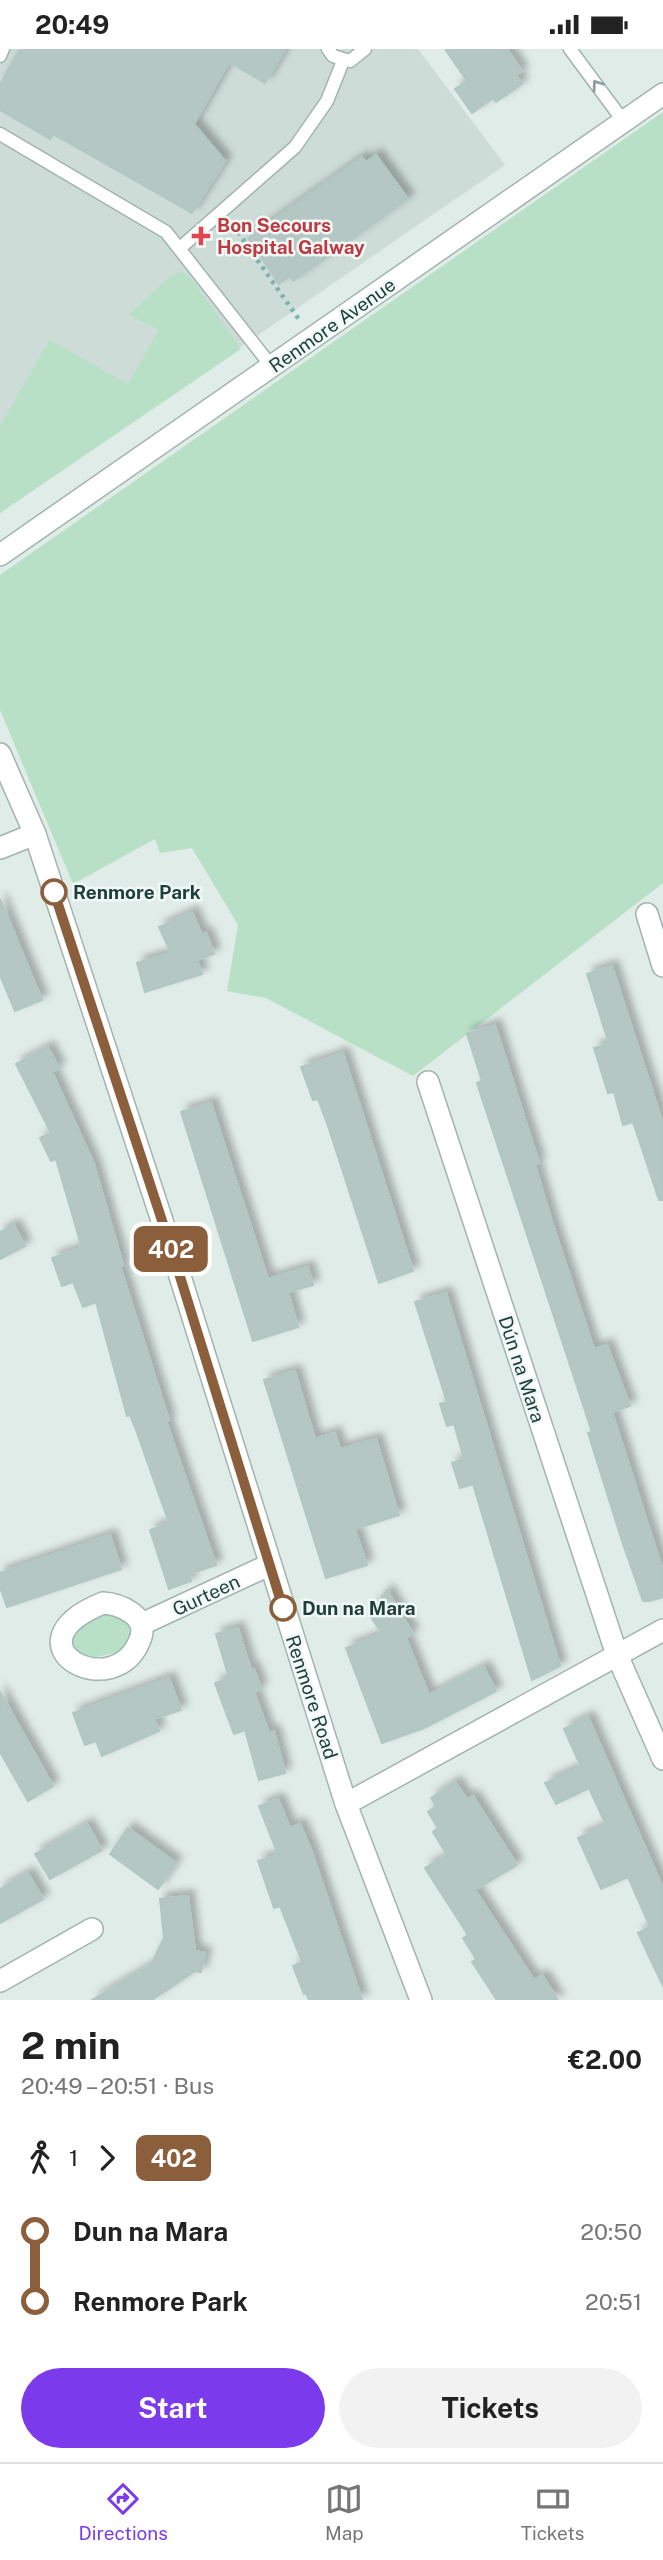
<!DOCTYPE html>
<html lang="en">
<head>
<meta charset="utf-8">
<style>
	:root { --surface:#fff; --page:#f2f2f2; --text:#222; --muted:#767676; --line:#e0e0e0; --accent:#7c3aed }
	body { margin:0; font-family:"Public Sans",sans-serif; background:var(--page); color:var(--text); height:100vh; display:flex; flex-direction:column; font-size:26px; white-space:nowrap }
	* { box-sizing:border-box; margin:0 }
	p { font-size:23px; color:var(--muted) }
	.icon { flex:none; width:38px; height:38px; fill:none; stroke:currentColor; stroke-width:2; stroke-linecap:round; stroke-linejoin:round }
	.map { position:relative; height:1951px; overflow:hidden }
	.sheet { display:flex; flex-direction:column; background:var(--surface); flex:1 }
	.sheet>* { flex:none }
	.badge { padding:0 14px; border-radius:10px; font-size:24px; line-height:46px }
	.map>.badge { position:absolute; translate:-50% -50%; box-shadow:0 0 0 4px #fff }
	.legs { display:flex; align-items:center; gap:10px; height:77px; padding:0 21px; font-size:23px }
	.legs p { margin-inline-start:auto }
	.overview { display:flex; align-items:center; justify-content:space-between; height:119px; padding:0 21px }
	h1 { font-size:38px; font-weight:700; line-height:52px }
	.primary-button { display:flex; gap:14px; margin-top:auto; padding:14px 21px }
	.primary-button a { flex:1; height:80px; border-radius:42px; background:var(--accent); color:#fff; font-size:28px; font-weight:700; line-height:80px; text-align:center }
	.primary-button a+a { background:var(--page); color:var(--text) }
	ul { padding:0 21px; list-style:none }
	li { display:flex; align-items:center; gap:24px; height:70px; font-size:26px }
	li i { display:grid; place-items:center; width:10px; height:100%; margin:0 9px; background:currentColor }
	li i::after { content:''; width:18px; height:18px; margin:-9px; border:5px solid; border-radius:50%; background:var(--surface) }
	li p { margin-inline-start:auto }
	li:first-child i { background:linear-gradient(#0000 50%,currentColor 0) }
	li:last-child i { background:linear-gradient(currentColor 50%,#0000 0) }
	.status { display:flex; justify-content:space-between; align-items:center; height:49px; padding:0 35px; background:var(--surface); direction:ltr }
	.status svg { height:19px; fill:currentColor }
	.tab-bar { display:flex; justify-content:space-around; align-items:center; height:98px; border-top:2px solid var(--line); background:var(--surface); font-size:19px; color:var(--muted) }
	.tab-bar a { display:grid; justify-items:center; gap:4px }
	.tab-bar .selected { color:var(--accent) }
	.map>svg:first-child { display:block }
	.built { fill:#cedcd8 }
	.green { fill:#b7e0c7 }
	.building { fill:#b5c7c2; stroke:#b2c7c1; stroke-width:2; filter:url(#shadow) }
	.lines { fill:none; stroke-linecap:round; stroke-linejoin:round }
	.lane-casing { stroke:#a2b4b0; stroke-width:15 }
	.street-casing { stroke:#a2b4b0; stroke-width:24 }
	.path { stroke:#7eb3a9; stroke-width:4.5; stroke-dasharray:3.5 5; stroke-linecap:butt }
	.lane { stroke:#fff; stroke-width:12 }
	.street { stroke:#fff; stroke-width:21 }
	.oneway { stroke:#8f9e9c }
	.line-1-casing { stroke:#fff; stroke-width:16 }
	.line-1 { stroke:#8b5e3c; stroke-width:10 }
	.health-dot { fill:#e0444e; stroke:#f1f9f6; stroke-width:2.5 }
	.stop-1-dot { fill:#fff; stroke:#8b5e3c; stroke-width:3.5 }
	.labels { text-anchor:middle; stroke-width:5; stroke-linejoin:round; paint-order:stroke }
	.health-label { font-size:19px; font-weight:bold; fill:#be3a42; stroke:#f1f9f6; text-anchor:start }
	.street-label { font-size:19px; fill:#1f3e3a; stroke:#f1f9f6 }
	.stop-label { font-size:19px; font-weight:bold; fill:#1f3e3a; stroke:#f1f9f6; text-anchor:start }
</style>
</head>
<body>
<div class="status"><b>20:49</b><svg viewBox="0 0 49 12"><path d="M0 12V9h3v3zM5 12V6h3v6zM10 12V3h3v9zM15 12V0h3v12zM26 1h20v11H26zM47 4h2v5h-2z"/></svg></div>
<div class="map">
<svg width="663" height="1951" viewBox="0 0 663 1951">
	<defs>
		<filter id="shadow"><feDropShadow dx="6" dy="-6" stdDeviation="3.5" flood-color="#0004"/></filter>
	</defs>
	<rect width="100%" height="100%" fill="#e0ece8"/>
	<path class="built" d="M0,0h418l87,116 -505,348z"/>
	<g class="green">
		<path d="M663,63v771l-250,193 -147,-78 -39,-7 11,-66 -46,-77 -32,5 -5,-14 -82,45 -73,-174v-135z"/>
		<path d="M181,223l8,3 52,74 -241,164v-87l50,-86 78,44 31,-54 -30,-15 43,-40z"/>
		<path d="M108,1563l23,12 -1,13 -10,15 -42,9 -12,-29z"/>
	</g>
	<g class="building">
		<path d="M20,0h265l-20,34 -36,-21 -35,62 31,37 -33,52 -139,-79 -3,5 -50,-29v-25z"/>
		<path d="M445,0h62l15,22 -6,4 6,9 -26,18 -3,-4 -21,15 -17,-24 12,-8z"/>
		<path d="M376,106l32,44 -115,82 -3,-5 -11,8 -31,-46 114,-81 4,5z"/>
		<path d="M0,850l42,101 -27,11 -15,-36z"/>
		<path d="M192,863l10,23 4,-2 8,21 -17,6 5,14 -57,18 -8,-29 34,-10 -12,-26z"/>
		<path d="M612,917l51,158v76h-4l-26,-78 -10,3 -9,-33 -6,1 -14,-45 15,-4 -22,-70z"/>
		<path d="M495,976l44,138 -4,2 17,57 42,127 13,-4 23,61 -18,6 51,159v26l-13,4h-7l-21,-60 -34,-108 4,-1 -115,-349 5,-2 -15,-47z"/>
		<path d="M48,998l11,21 -7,4 42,92 29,101 -3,1 49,154 -3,1 50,144 -27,9 2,7 -22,8 -19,-59 19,-7 -33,-93 -6,-15 -3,1 -31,-114 -13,5 -10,-25 -11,4 -10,-28 29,-10 -2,-10 -23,-79 -5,2 -11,-23 11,-5 -35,-69z"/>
		<path d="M343,1004l70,218 -34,12 -51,-157 -10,-27 -5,1 -12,-33z"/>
		<path d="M211,1054l57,176 40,-12 5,18 -25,7 10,35 -45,14 -72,-229z"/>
		<path d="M14,1176l11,21 -25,13v-27z"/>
		<path d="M446,1244l114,373 -28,14 -59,-196 -13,4 -8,-25 12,-4 -10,-35 -7,2 -7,-22 7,-2 -32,-100z"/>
		<path d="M295,1322l20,68 20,-6 5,16 36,-10 23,76 -44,14 12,36 -41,13 -62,-198z"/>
		<path d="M110,1486l11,34 -114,38 -7,-20v-14z"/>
		<path d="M387,1541l26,44 -7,4 23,57 55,-28 12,24 -72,37 -42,15 -36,-95 36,-14 -13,-20z"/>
		<path d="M238,1579l13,42 3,-1 7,20 -7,3 15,41 5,-2 11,42 -26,7 -14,-50 -11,4 -19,-51 14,-5 -13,-44z"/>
		<path d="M169,1629l12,32 -27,9 5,12 -57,25 -6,-15 -11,4 -12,-32z"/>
		<path d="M0,1643l53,94 -25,15 -28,-49z"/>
		<path d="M588,1668l75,171v98l-25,-53 12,-6 -22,-50 -27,12 -23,-51 28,-13 -17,-37 -33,16 -11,-21 36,-16 -17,-38z"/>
		<path d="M455,1733l12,17 6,-3 44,69 -42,25 59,90 8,-5 16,25h-61l-25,-38 4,-3 -13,-21 5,-3 -43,-67 22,-13 -14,-23 5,-4 -10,-16 8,-6 -5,-8z"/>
		<path d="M278,1750l12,29 10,-4 12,28 50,148h-53l-3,-7 -2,1 -11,-28 9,-4 -22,-56 -6,2 -16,-47 20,-6 -19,-49z"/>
		<path d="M87,1775l15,26 -52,29 -15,-25z"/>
		<path d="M128,1779l48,35 -18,26 -48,-35z"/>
		<path d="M28,1824l15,26 -43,24v-34z"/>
		<path d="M188,1847l7,55 10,2 -4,19 -6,-1 -43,29h-60l59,-35 13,-27 -4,-39z"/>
	</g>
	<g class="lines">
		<g class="lane-casing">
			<g id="lane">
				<path d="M328,0l5,7 17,5 15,-12"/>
				<path d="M570,0l54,73"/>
				<path d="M0,7l3,-7"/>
				<path d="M0,85l166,98 106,135"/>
				<path d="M180,199l115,-101 32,-46 16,-40"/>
			</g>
		</g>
		<g class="street-casing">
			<g id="street">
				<path d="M0,506l663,-461"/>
				<path d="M0,705l35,80 138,420 173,550 75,196"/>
				<path d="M0,799l35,-14"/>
				<path d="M647,865l16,52"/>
				<path d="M428,1033l189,573 46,104"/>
				<path d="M103,1554c17,1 45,13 38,34 -24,71 -141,8 -38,-34z"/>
				<path d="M142,1575l127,-59"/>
				<path d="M346,1755l317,-174"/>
				<path d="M0,1932l92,-52"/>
			</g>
		</g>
		<path class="path" d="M233,176l67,96"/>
		<use href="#lane" class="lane"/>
		<use href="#street" class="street"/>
	</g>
	<defs><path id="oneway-chevron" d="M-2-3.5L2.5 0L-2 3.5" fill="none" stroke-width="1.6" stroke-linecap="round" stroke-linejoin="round" transform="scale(1.75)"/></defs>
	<use class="oneway" href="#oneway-chevron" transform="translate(597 36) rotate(-126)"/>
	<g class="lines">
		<g class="line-1-casing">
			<path id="line-1" d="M54,843l119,362 110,354"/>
		</g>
		<use href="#line-1" class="line-1"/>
	</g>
	<path class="health-dot" d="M197.5 176.5h7v7h7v7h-7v7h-7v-7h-7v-7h7z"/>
	<g class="stop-1-dot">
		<circle cx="54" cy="843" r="12"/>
		<circle cx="283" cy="1559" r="12"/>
	</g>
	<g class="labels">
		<g class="health-label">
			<text x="217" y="183">Bon Secours<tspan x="217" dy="22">Hospital Galway</tspan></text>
		</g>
		<g class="street-label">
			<text transform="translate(332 276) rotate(-35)" y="7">Renmore Avenue</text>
			<text transform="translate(522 1320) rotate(72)" y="7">Dún na Mara</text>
			<text transform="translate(206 1546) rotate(-25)" y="7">Gurteen</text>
			<text transform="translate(312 1648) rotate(72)" y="7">Renmore Road</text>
		</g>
		<g class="stop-label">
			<text x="73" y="850">Renmore Park</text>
			<text x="302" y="1566">Dun na Mara</text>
		</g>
	</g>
</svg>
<b class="badge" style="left:171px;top:1200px;background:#8b5e3c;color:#fff">402</b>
</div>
<section class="sheet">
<div class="overview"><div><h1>2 min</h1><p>20:49 – 20:51 · Bus</p></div><b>€2.00</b></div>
<div class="legs"><svg class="icon" aria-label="walk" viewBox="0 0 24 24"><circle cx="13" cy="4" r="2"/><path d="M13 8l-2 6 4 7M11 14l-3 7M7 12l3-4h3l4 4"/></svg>1<svg class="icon" aria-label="forward" viewBox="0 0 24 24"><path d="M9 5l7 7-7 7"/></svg><b class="badge" style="background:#8b5e3c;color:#fff">402</b></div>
<ul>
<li><i style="color:#8b5e3c"></i><b>Dun na Mara</b><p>20:50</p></li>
<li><i style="color:#8b5e3c"></i><b>Renmore Park</b><p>20:51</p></li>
</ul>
<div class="primary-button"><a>Start</a><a>Tickets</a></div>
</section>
<nav class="tab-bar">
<a class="selected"><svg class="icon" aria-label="directions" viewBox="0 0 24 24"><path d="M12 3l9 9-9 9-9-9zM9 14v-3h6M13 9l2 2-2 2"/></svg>Directions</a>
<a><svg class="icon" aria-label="map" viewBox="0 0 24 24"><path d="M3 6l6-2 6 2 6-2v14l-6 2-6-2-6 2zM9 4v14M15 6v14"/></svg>Map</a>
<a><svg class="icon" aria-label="tickets" viewBox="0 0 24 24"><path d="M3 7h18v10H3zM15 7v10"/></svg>Tickets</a>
</nav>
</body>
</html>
